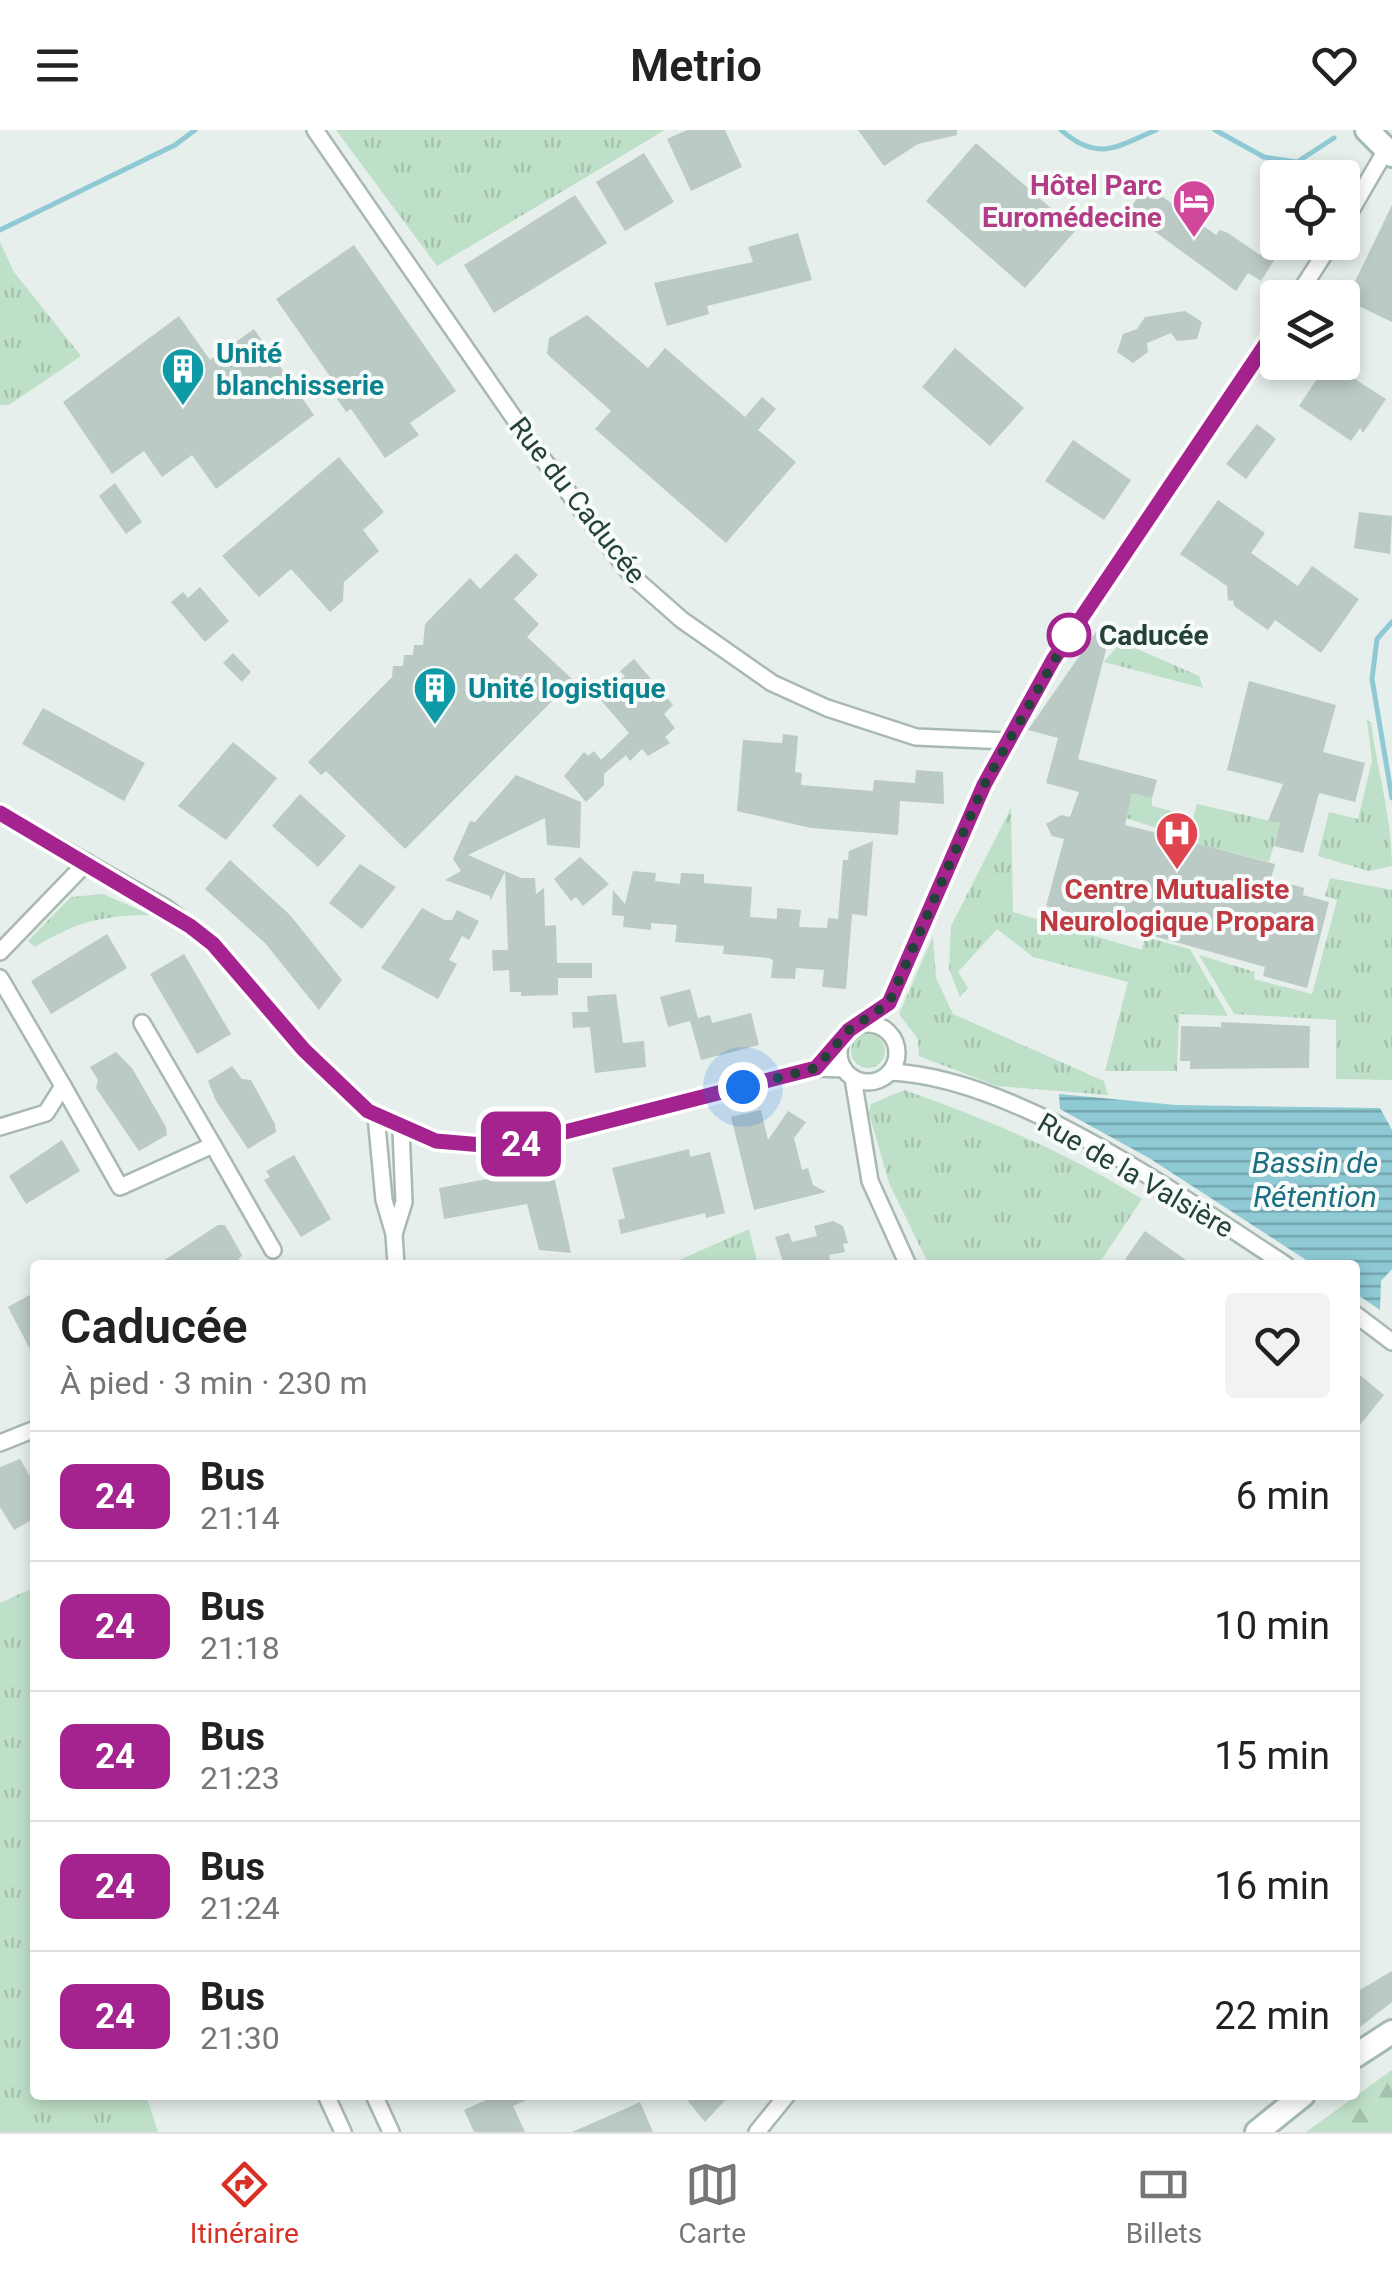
<!DOCTYPE html>
<html lang="fr">
<head>
<meta charset="utf-8">
<style>
	:root { --surface:#fff; --page:#f2f2f2; --text:#222; --muted:#767676; --line:#e0e0e0; --accent:#d93025 }
	body { margin:0; font-family:Roboto,sans-serif; background:var(--page); color:var(--text); height:100vh; display:flex; flex-direction:column; font-size:38px; white-space:nowrap }
	* { box-sizing:border-box; margin:0 }
	p { font-size:32px; color:var(--muted) }
	.icon { flex:none; width:55px; height:55px; fill:none; stroke:currentColor; stroke-width:2; stroke-linecap:round; stroke-linejoin:round }
	.map { position:relative; flex:1; overflow:hidden }
	.side { position:absolute; left:30px; top:1130px; width:1330px; height:840px; display:flex; flex-direction:column; background:var(--surface); border-radius:10px; box-shadow:0 5px 15px #0003 }
	.side>* { flex:none }
	.badge { padding:0 20px; border-radius:15px; font-size:35px; line-height:65px }
	.tools { position:absolute; left:1260px; top:30px; display:grid; gap:20px }
	.tools a { display:grid; place-items:center; width:100px; height:100px; border-radius:10px; background:var(--surface); box-shadow:0 5px 15px #0003; font-size:50px }
	.you { position:absolute; width:50px; height:50px; margin:-25px; border:8px solid #fff; border-radius:50%; background:#1a73e8; box-shadow:0 0 0 15px #1a73e833 }
	.map>.badge { position:absolute; translate:-50% -50%; box-shadow:0 0 0 5px #fff }
	.round { display:grid; place-items:center; flex:none; width:105px; height:105px; border-radius:10px; background:var(--page) }
	.head { display:flex; align-items:center; justify-content:space-between; height:170px; padding:0 30px }
	h1 { font-size:48px; font-weight:600; line-height:75px }
	ul { padding:0; list-style:none }
	li { display:flex; align-items:center; gap:30px; height:130px; padding:0 30px; border-top:2px solid var(--line) }
	li div { flex:1 }
	li b { display:block; font-size:38px }
	li em { font-style:normal }
	li .badge { min-width:110px; font-weight:700; text-align:center }
	header { display:flex; justify-content:space-between; align-items:center; height:130px; padding:0 30px; background:var(--surface); font-size:45px; font-weight:600 }
	.tabs { display:flex; justify-content:space-around; align-items:center; height:140px; border-top:2px solid var(--line); background:var(--surface); font-size:28px; color:var(--muted) }
	.tabs a { display:grid; justify-items:center; gap:5px }
	.tabs .selected { color:var(--accent) }
	.map>svg:first-child { display:block }
	.grass { fill:url(#grass-tufts) }
	.forest { fill:url(#forest-firs) }
	.water { fill:url(#water-rules) }
	.lines { fill:none; stroke-linecap:round; stroke-linejoin:round }
	.stream { stroke:#8ec9d4; stroke-width:5 }
	.building { fill:#bbcac4 }
	.minor-casing { stroke:#a8b8b2; stroke-width:20 }
	.secondary-casing { stroke:#a4bbb3; stroke-width:28 }
	.minor { stroke:#fff; stroke-width:15 }
	.secondary { stroke:#fff; stroke-width:22 }
	.line-casing { stroke:#fff; stroke-width:22 }
	.line { stroke:#a4238f; stroke-width:15 }
	.walk { stroke:#24423a; stroke-width:10; stroke-dasharray:0 18 }
	.stop-dot { fill:#fff; stroke:#a4238f; stroke-width:5 }
	.labels { text-anchor:middle; stroke-width:8; stroke-linejoin:round; paint-order:stroke }
	.hotel-label { font-size:28px; font-weight:bold; fill:#b23c85; stroke:#f7fbf9; text-anchor:end }
	.culture-label { font-size:28px; font-weight:bold; fill:#0d838f; stroke:#f7fbf9; text-anchor:start }
	.street-label { font-size:28px; fill:#24423a; stroke:#f7fbf9 }
	.stop-label { font-size:28px; font-weight:bold; fill:#24423a; stroke:#f7fbf9; text-anchor:start }
	.health-label { font-size:28px; font-weight:bold; fill:#be3a42; stroke:#f7fbf9 }
	.water-label { font-size:30px; font-style:italic; fill:#1c6f80; stroke:#f7fbf9 }
</style>
</head>
<body>
<header><svg class="icon" aria-label="menu" viewBox="0 0 24 24"><path d="M4 6h16M4 12h16M4 18h16"/></svg>Metrio<svg class="icon" aria-label="heart" viewBox="0 0 24 24"><path d="M12 20l-8-8c-3-5 5-10 8-4 3-6 11-1 8 4z"/></svg></header>
<div class="map">
<svg width="1392" height="2002" viewBox="0 0 1392 2002">
	<defs>
		<pattern id="grass-tufts" width="24" height="20" patternUnits="userSpaceOnUse" patternTransform="scale(2.5)"><rect width="24" height="20" fill="#bfe0c8"/><path d="M3 7l-1-3M5 7V3M7 7l1-3M15 17l-1-3M17 17v-4M19 17l1-3" fill="none" stroke="#a4c1ad"/></pattern>
		<pattern id="forest-firs" width="22" height="20" patternUnits="userSpaceOnUse" patternTransform="scale(2.5)"><rect width="22" height="20" fill="#bfe0c8"/><path d="M5 1l3.5 6h-7zM16 11l3.5 6h-7z" fill="#a4c1ad"/></pattern>
		<pattern id="water-rules" width="6" height="5" patternUnits="userSpaceOnUse" patternTransform="scale(2.5)"><rect width="6" height="5" fill="#8ec9d4"/><path d="M0 2.5h6" fill="none" stroke="#74a5ad"/></pattern>
	</defs>
	<rect width="100%" height="100%" fill="#e6efeb"/>
	<g class="grass">
		<path d="M336,0h329l-228,136z"/>
		<path d="M0,112l14,30 67,84 -72,49h-9z"/>
		<path d="M1121,512l78,34 4,12 -99,-26z"/>
		<path d="M1367,591l4,1c6,48 21,96 21,144l-23,5 -51,-15 11,-44 29,7 14,-58z"/>
		<path d="M1132,663l20,5v8l20,5 -5,20 -48,-15 4,-17 8,1z"/>
		<path d="M1197,674l83,19 -11,39 -82,-21z"/>
		<path d="M1011,678l2,104 129,38 3,-13 45,12 38,67 -49,-2 -2,57h-72l23,-89 -95,-25 -36,-28 -39,43 10,16 -8,9 -11,-28 2,-43z"/>
		<path d="M1330,748l62,12v190l-56,-1v-59l-102,-6 -35,-59 56,17 -1,7 58,15 25,-94 -12,-4z"/>
		<path d="M103,764l48,21c-51,1 -73,6 -116,32l-7,-6 43,-44z"/>
		<path d="M933,806l3,42 17,36 151,67 4,14 -111,-9 -78,-30 -1,-17 -19,-25z"/>
		<circle cx="868" cy="921" r="17"/>
		<path d="M904,960c84,29 161,62 238,109l-44,66h-169l-40,-82 -20,-70 2,-9z"/>
		<path d="M749,1099l9,36h-90z"/>
		<path d="M35,1457v508h111l12,37h-158v-529z"/>
	</g>
	<path class="forest" d="M1392,1940v62h-86l83,-60z"/>
	<path class="water" d="M1059,964l117,11 204,3 12,22v139l-11,12 -1,29 -25,-17v-28h-41l-165,-107 -89,-49z"/>
	<g class="lines">
		<g class="stream">
			<path d="M1061,0c37,33 57,16 95,0"/>
			<path d="M1215,0l49,27 33,5 37,-24"/>
			<path d="M0,100l175,-85 20,-15"/>
			<path d="M1392,492l-15,17 -5,40 20,119"/>
		</g>
	</g>
	<g class="building">
		<path d="M687,0h38l17,37 -51,24 -24,-52z"/>
		<path d="M858,0h99v5l-39,9 -34,22z"/>
		<path d="M976,13l100,87 -51,58 -99,-87z"/>
		<path d="M644,23l30,49 -49,29 -29,-49z"/>
		<path d="M1146,55l70,50 4,-5 8,3 32,22 3,-4 12,8 -14,22 -13,-8 -12,18 -108,-79z"/>
		<path d="M575,65l32,48 -113,70 -30,-48z"/>
		<path d="M1392,75v117l-46,-22z"/>
		<path d="M798,103l14,47 -105,26 2,8 -42,12 -13,-43 99,-21 -5,-15z"/>
		<path d="M354,115l102,146 -46,32 9,12 -34,23 -34,-49 -5,3 -9,-13 6,-4 -67,-96z"/>
		<path d="M1185,181l17,11 -5,17 -20,2 -6,-8 -24,10 1,9 -15,11 -16,-11 6,-18 14,-5 8,-12z"/>
		<path d="M587,185l61,53 17,-20 80,69 17,-20 14,12 -18,21 38,32 -70,81 -131,-114 16,-18 -64,-57 2,-16z"/>
		<path d="M179,186l31,44 44,-31 60,86 -98,74 -24,-34 -30,22 -18,-26 -32,23 -49,-72z"/>
		<path d="M955,218l69,60 -34,38 -68,-59z"/>
		<path d="M1328,232l58,37 -23,34 -3,-5 -9,13 -52,-35z"/>
		<path d="M1257,294l19,15 -30,40 -20,-15z"/>
		<path d="M1073,310l58,40 -27,40 -59,-39z"/>
		<path d="M339,327l45,55 -21,18 16,21 -35,31 -1,19 -13,11 -39,-43 -32,28 -37,-41z"/>
		<path d="M115,353l27,39 -16,12 -27,-38z"/>
		<path d="M1218,370l47,33 -14,20 47,33 14,-20 47,33 -38,54 -46,-33 -7,10 -34,-24 -1,-6 -5,1 -1,-15 -47,-32z"/>
		<path d="M1359,382l33,4 -2,38 -36,-6z"/>
		<path d="M516,423l22,22 -24,24 25,25 -12,13 58,54 -22,-1 -158,159 -79,-78 -5,4 -13,-13 84,-85 1,-11h10l1,-11h9l1,-10h9l2,-21 45,-46 10,11z"/>
		<path d="M200,457l29,34 -24,21 -34,-40 12,-10 5,6z"/>
		<path d="M1096,502l13,6 -31,121 79,21 -5,18 -20,-5 -7,32 44,11 2,-8 18,4 -2,9 88,23 -4,15 33,9 -1,7 26,7 -22,86 -44,-12 2,-9 -219,-61 18,-67 -12,-3 -6,-12 15,-9 9,2 9,-25 -33,-9 12,-45 -30,-8z"/>
		<path d="M233,523l18,19 -9,10 -19,-19z"/>
		<path d="M634,529l39,46 -9,9 11,14 -10,9 5,6 -22,13 -6,-7 -12,12 -4,-6 -22,19v11l-18,17 -22,-26 20,-24 4,4 6,-5 7,9 28,-27 -29,-34 25,-23 -5,-5z"/>
		<path d="M1249,551l87,24 -13,47 42,11 -10,39 -36,-9 -16,60 -29,-7 6,-23 -12,-2 15,-37 -56,-14z"/>
		<path d="M43,578l102,55 -21,38 -102,-57z"/>
		<path d="M783,604l15,2 -3,36 7,1 -1,12 72,6 1,-11 41,3 1,-13 27,2 1,32 -44,-3 -2,34 -87,-7 -74,-17 6,-71 39,3z"/>
		<path d="M233,612l44,36 -51,62 -48,-34z"/>
		<path d="M516,645l65,27 -1,46 -33,-3 -2,-27 -77,37 53,23h14l1,16 8,-6 1,38 11,-1 1,38h35v15h-34v17l-37,1v-4h-11l-1,-22 -16,1 -1,-21h16l-3,-78 -15,29v-5l-45,-16 16,-9 -8,-12 17,-38 5,1z"/>
		<path d="M300,664l46,42 -28,31 -46,-41z"/>
		<path d="M873,711l-6,75 -15,-2 -6,75 -24,-2 2,-17 -28,-2 -1,11 -24,-1 2,-18 -4,-2 -46,-4 1,-8 -49,-4 2,-17 -26,-2v7l-28,-3 1,-11 -12,-1 1,-25 12,14 8,-33 23,2 -1,8 25,3 1,-11 23,1v9l48,4 -2,30 27,2v-11l24,2 -2,17 28,1 1,-10 10,1 5,-59h5l1,-9z"/>
		<path d="M580,727l29,27 -26,22 -7,-9 -5,4 -17,-22z"/>
		<path d="M230,730l60,55 52,65 -23,30 -54,-67 -60,-54z"/>
		<path d="M360,734l36,23 -34,42 -33,-26z"/>
		<path d="M422,778l23,12h7l5,-10 22,11 -10,19 -7,-4 -13,24 8,4 -19,35 -57,-31z"/>
		<path d="M107,804l20,34 -76,46 -20,-33z"/>
		<path d="M184,824l47,80 -34,20 -47,-80z"/>
		<path d="M690,859l8,29 12,-3 2,8 39,-10 8,32 -58,15 -11,-39 -22,6 -8,-30z"/>
		<path d="M616,864l7,49 21,-2 2,26 -51,6 -5,-46 -17,1 -1,-16h16l-1,-16z"/>
		<path d="M1221,892l89,4 -1,42 -119,1v-8h-10l1,-35 40,1z"/>
		<path d="M116,922l16,16 34,59 1,8 -28,16 -43,-63 2,-8 -8,-13z"/>
		<path d="M232,936l10,13 9,1 24,44 1,8 -28,17 -32,-48 -8,-20z"/>
		<path d="M761,980l7,30 20,-29 18,11 -12,16 8,32 6,-2 5,17 13,7 -72,18 -23,-93z"/>
		<path d="M62,1010l18,31 -54,33 -17,-28z"/>
		<path d="M689,1019l1,8 20,-5 15,61 -19,5 -1,-5 -84,21 -3,-14 7,-2 -13,-50z"/>
		<path d="M294,1025l37,64 -30,18 -37,-57 6,-3 -4,-6z"/>
		<path d="M552,1037l19,86 -32,-3 -12,-46 -83,15 -5,-31z"/>
		<path d="M833,1091l10,5 5,17 -5,1 2,8 -16,3 2,10h-47l-9,-28 14,-4 3,9 25,-6 -3,-10z"/>
		<path d="M218,1095h7l17,30 -4,5 -8,5h-73z"/>
		<path d="M1145,1101l48,34h-72z"/>
		<path d="M35,1162v67l-27,-52z"/>
		<path d="M1355,1241l29,24 -29,36z"/>
		<path d="M20,1329l15,26v33l-21,12 -14,-23v-40z"/>
		<path d="M1392,1841v31l-37,29v-38z"/>
		<path d="M497,1965h41l-25,11 12,26h-51l-10,-22z"/>
		<path d="M683,1965h47l-25,27z"/>
		<path d="M640,1972l13,30h-81l55,-24z"/>
	</g>
	<g class="lines">
		<g class="minor-casing">
			<g id="minor">
				<path d="M315,0l221,320 96,126 50,44 90,63 55,25 89,29 91,4"/>
				<path d="M1342,96l44,-76"/>
				<path d="M1296,168l36,-56"/>
				<path d="M0,683l166,95 47,36 92,106 63,61 68,30 70,6 310,-79 28,1"/>
				<path d="M0,822l87,-90"/>
				<path d="M0,848l63,108 -17,27 -46,14"/>
				<path d="M864,893l25,-20 95,-218 69,-125 225,-334"/>
				<circle cx="868" cy="923" r="29"/>
				<path d="M890,942c126,5 291,125 396,193"/>
				<path d="M853,948l17,103 38,84"/>
				<path d="M63,956l57,101 93,-42 -71,-122"/>
				<path d="M376,986l8,84 10,34 2,31"/>
				<path d="M213,1015l60,105"/>
				<path d="M394,1104l10,-32 -3,-73"/>
				<path d="M1355,1184l37,28"/>
				<path d="M0,1313l35,-14"/>
				<path d="M326,1965l17,37"/>
				<path d="M374,1965l17,37"/>
				<path d="M757,2002l30,-37"/>
			</g>
		</g>
		<g class="secondary-casing">
			<g id="secondary">
				<path d="M1367,0l25,25"/>
				<path d="M1355,1926l37,-24"/>
				<path d="M1257,2002l46,-37"/>
			</g>
		</g>
		<use href="#minor" class="minor"/>
		<use href="#secondary" class="secondary"/>
	</g>
	<g class="lines">
		<g class="line-casing">
			<path id="line" d="M0,683l190,113 23,18 91,106 64,61 68,30 70,6 310,-79 33,-38 40,-27 95,-218 69,-125 225,-334"/>
		</g>
		<use href="#line" class="line"/>
		<path class="walk" d="M743,957l73,-19 33,-38 40,-27 95,-218 87,-154 -2,4"/>
	</g>
	<defs>
		<g id="hotel-pin" transform="scale(2.25)"><path d="M0 17L-7.5 6A9.5 9.5 0 1 1 7.5 6Z" fill="#d1479c" stroke="#f7fbf9"/><path d="M-6-4.5h1.5V1H6V5H4.5V3h-9V5H-6ZM-4 0a1.8 1.8 0 1 1 3.6 0ZM.5 0V-2.5h3Q6-2.5 6 0Z" fill="#fff"/></g>
		<g id="building-pin" transform="scale(2.25)"><path d="M0 17L-7.5 6A9.5 9.5 0 1 1 7.5 6Z" fill="#0f9aa8" stroke="#f7fbf9"/><path d="M-4-6H4V6H1V3H-1V6H-4ZM-2.5-4.3h1.7v1.8h-1.7ZM.8-4.3h1.7v1.8H.8ZM-2.5-1h1.7V.8h-1.7ZM.8-1h1.7V.8H.8Z" fill="#fff"/></g>
		<g id="hospital-pin" transform="scale(2.25)"><path d="M0 17L-7.5 6A9.5 9.5 0 1 1 7.5 6Z" fill="#e0444e" stroke="#f7fbf9"/><path d="M-5-5h3v3.5h4V-5h3V5h-3V1.5h-4V5h-3Z" fill="#fff"/></g>
	</defs>
	<g fill-rule="evenodd">
		<use href="#hotel-pin" x="1194" y="71"/>
		<use href="#building-pin" x="183" y="239"/>
		<use href="#building-pin" x="435" y="558"/>
		<use href="#hospital-pin" x="1177" y="703"/>
	</g>
	<circle class="stop-dot" cx="1069" cy="505" r="20"/>
	<g class="labels">
		<g class="hotel-label">
			<text x="1162" y="65">Hôtel Parc<tspan x="1162" dy="32">Euromédecine</tspan></text>
		</g>
		<g class="culture-label">
			<text x="216" y="233">Unité<tspan x="216" dy="32">blanchisserie</tspan></text>
			<text x="468" y="568">Unité logistique</text>
		</g>
		<g class="street-label">
			<text transform="translate(578 370) rotate(52)" y="10">Rue du Caducée</text>
			<text transform="translate(1136 1045) rotate(30)" y="10">Rue de la Valsière</text>
		</g>
		<g class="stop-label">
			<text x="1099" y="515">Caducée</text>
		</g>
		<g class="health-label">
			<text x="1177" y="769">Centre Mutualiste<tspan x="1177" dy="32">Neurologique Propara</tspan></text>
		</g>
		<g class="water-label">
			<text x="1315" y="1043">Bassin de<tspan x="1315" dy="34">Rétention</tspan></text>
		</g>
	</g>
</svg>
<div class="tools">
<a><svg class="icon" aria-label="locate" viewBox="0 0 24 24"><circle cx="12" cy="12" r="6"/><path d="M12 2v4M12 18v4M2 12h4M18 12h4"/></svg></a>
<a><svg class="icon" aria-label="layers" viewBox="0 0 24 24"><path d="M12 4l9 5-9 5-9-5zM3 14l9 5 9-5"/></svg></a>
</div>
<div class="you" style="left:743px;top:957px"></div>
<b class="badge" style="left:521px;top:1014px;background:#a4238f;color:#fff">24</b>
<section class="side">
<div class="head"><div><h1>Caducée</h1><p>À pied · 3 min · 230 m</p></div><a class="round"><svg class="icon" aria-label="heart" viewBox="0 0 24 24"><path d="M12 20l-8-8c-3-5 5-10 8-4 3-6 11-1 8 4z"/></svg></a></div>
<ul>
<li><span class="badge" style="background:#a4238f;color:#fff">24</span><div><b>Bus</b><p>21:14</p></div><em>6 min</em></li>
<li><span class="badge" style="background:#a4238f;color:#fff">24</span><div><b>Bus</b><p>21:18</p></div><em>10 min</em></li>
<li><span class="badge" style="background:#a4238f;color:#fff">24</span><div><b>Bus</b><p>21:23</p></div><em>15 min</em></li>
<li><span class="badge" style="background:#a4238f;color:#fff">24</span><div><b>Bus</b><p>21:24</p></div><em>16 min</em></li>
<li><span class="badge" style="background:#a4238f;color:#fff">24</span><div><b>Bus</b><p>21:30</p></div><em>22 min</em></li>
</ul>
</section>
</div>
<nav class="tabs">
<a class="selected"><svg class="icon" aria-label="directions" viewBox="0 0 24 24"><path d="M12 3l9 9-9 9-9-9zM9 14v-3h6M13 9l2 2-2 2"/></svg>Itinéraire</a>
<a><svg class="icon" aria-label="map" viewBox="0 0 24 24"><path d="M3 6l6-2 6 2 6-2v14l-6 2-6-2-6 2zM9 4v14M15 6v14"/></svg>Carte</a>
<a><svg class="icon" aria-label="tickets" viewBox="0 0 24 24"><path d="M3 7h18v10H3zM15 7v10"/></svg>Billets</a>
</nav>
</body>
</html>
